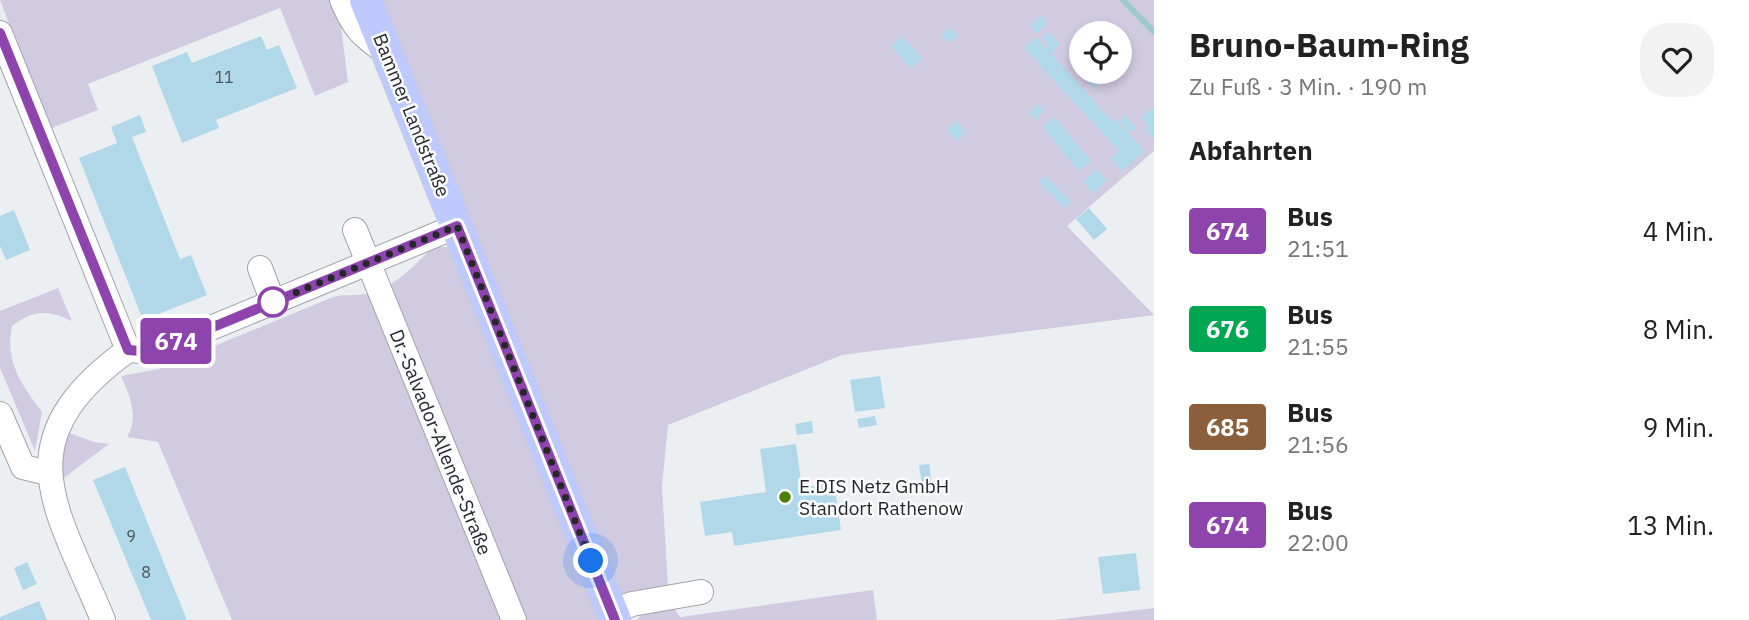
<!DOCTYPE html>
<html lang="de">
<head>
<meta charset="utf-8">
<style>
	:root { --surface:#fff; --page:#f2f2f2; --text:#222; --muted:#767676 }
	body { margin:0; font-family:"IBM Plex Sans",sans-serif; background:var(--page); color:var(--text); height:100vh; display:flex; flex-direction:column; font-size:26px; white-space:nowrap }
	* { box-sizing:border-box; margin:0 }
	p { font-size:23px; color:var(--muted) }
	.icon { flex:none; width:38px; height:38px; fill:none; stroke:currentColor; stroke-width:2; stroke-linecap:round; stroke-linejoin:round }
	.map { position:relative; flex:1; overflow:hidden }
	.details { display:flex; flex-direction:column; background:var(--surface); width:595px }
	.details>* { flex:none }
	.badge { padding:0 14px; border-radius:5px; font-size:24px; line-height:46px }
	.controls { position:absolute; left:1069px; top:21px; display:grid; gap:14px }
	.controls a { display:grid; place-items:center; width:63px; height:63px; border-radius:50%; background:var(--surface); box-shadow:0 4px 10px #0003; font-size:35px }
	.you { position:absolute; width:35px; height:35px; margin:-18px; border:5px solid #fff; border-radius:50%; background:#1a73e8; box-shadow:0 0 0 10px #1a73e833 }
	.map>.badge { position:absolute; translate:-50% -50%; box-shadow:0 0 0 4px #fff }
	h2 { padding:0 35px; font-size:26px; line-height:63px }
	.round { display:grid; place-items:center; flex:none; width:74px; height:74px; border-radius:28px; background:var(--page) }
	.summary { display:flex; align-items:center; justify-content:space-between; height:119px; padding:0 35px }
	h1 { font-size:33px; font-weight:700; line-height:52px }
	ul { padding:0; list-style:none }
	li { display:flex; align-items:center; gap:21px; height:98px; padding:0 35px }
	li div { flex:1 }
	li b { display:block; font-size:26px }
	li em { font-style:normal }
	li .badge { min-width:77px; font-weight:700; text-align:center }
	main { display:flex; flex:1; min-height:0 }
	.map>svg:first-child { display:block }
	.green { fill:#d1cbe2; fill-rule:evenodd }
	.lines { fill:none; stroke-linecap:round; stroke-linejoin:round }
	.stream { stroke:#9ccace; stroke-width:6 }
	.building { fill:#b0d8e9 }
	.minor-casing { stroke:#a1a3a6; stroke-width:26 }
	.major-casing { stroke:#cbcbcb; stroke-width:33 }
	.minor { stroke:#fff; stroke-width:24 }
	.major { stroke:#bec9fd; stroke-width:32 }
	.line-casing { stroke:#fff; stroke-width:16 }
	.line { stroke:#8e44ad; stroke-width:10 }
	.walk { stroke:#262728; stroke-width:7; stroke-dasharray:0 12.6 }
	.stop-dot { fill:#fff; stroke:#8e44ad; stroke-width:3.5 }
	.poi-dot { fill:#4d7e0c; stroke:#fafcff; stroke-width:2.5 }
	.labels { text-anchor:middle; stroke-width:5; stroke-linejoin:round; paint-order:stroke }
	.number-label { font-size:16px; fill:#485358 }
	.street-label { font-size:19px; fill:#262728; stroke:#fafcff }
	.poi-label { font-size:19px; fill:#262728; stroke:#fafcff; text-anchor:start }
</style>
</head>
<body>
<main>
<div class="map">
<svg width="1154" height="620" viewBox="0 0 1154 620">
	<rect width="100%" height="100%" fill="#eceff2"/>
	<g class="green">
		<path d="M0,0h330l10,18 8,64 -33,14 -35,-88 -192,76 10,26 -49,19z"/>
		<path d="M379,0h775v151l-87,75 87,89 -312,40 -174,70 -6,61 6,101 -45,8 -4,-2zM1082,33h38v39h-38z"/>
		<path d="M433,247h15l3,4 150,369h-369l-74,-178 -31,-5c12,-19 3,-41 -6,-61l38,-7 174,-72c11,-3 21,-1 32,-3 28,-4 49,-29 68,-47z"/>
		<path d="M58,288l14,33c-24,-11 -38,-12 -60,5 -7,36 9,58 30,86l-7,39 -35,-83v-57z"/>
		<path d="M67,432l27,10 15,2 -48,36 -2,-14z"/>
		<path d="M873,590l4,30h-240l8,-10 25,-7 10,14z"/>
		<path d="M1154,608v12h-100z"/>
	</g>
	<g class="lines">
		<path class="stream" d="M1123,0l31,32"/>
	</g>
	<g class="building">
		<path d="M1040,16l7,8 -10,9 -7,-7z"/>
		<path d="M950,27l8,9 -9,7 -8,-8z"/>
		<path d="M1049,32l11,12 -9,9 60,67 3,-2 31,33 -23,20 -11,-13 8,-7 -95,-103 12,-11 10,11 3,-2 -7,-8z"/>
		<path d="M261,36l6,14 12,-5 18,43 -81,32 3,8 -37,15 -30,-77 35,-14 5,11z"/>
		<path d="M902,36l20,23 -11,10 -20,-23z"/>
		<path d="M1084,72h20l3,3 -13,13 -13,-13z"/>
		<path d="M1039,104l6,7 -9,9 -7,-8z"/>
		<path d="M1154,107v32l-9,-10 4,-3 -8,-9z"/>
		<path d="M140,115l6,17 -14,5 48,122 11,-4 16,40 -64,25 -64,-162 38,-15 -6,-16z"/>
		<path d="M1125,115l11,13 -6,5 -11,-12z"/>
		<path d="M1054,117l38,44 -13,10 -37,-44z"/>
		<path d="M958,121l8,12 -10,8 -9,-12z"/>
		<path d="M1097,169l10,12 -14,12 -10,-12z"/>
		<path d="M1046,176l25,26 -6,6 -26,-26z"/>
		<path d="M1089,208l18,21 -13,11 -18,-21z"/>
		<path d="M14,210l16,40 -24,10 -6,-14v-30z"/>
		<path d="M880,376l5,32 -30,4 -5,-32z"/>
		<path d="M875,416l2,9 -18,3 -2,-9z"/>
		<path d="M812,421l1,12 -16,2 -2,-11z"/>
		<path d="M796,444l6,44 32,-5 7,47 -107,16 -2,-14 -27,4 -5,-34 66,-10 -6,-43z"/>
		<path d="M929,464l3,20 -10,2 -3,-21z"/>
		<path d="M125,467l62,153h-36l-58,-140z"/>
		<path d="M1136,553l4,37 -37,4 -5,-37z"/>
		<path d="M27,562l10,22 -14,6 -9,-22z"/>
		<path d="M39,601l8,19h-47v-3z"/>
	</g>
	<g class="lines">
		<g class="minor-casing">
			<g id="minor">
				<path d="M342,0c12,29 20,36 46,54"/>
				<path d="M0,33l128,317"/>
				<path d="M355,230l159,390"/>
				<path d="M260,268l13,34"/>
				<path d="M128,350l13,1 48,-14 268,-111"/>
				<path d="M0,414l23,53 25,6"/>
				<path d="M612,612l20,-8 69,-12"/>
				<path d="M103,620c-48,-116 -100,-179 25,-270"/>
			</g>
		</g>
		<g class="major-casing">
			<path id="major" d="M366,0l249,620"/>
		</g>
		<use href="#minor" class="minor"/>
		<use href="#major" class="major"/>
	</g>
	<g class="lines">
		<g class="line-casing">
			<path id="line" d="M0,33l128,317 13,1 48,-14 268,-111 158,394"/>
		</g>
		<use href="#line" class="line"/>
		<path class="walk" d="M273,302l184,-76 134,335"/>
	</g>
	<circle class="stop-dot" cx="273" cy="302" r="14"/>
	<circle class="poi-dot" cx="785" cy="497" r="7"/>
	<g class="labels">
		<g class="number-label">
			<text x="224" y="83">11</text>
			<text x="131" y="542">9</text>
			<text x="146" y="578">8</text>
		</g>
		<g class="street-label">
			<text transform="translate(412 115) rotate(68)" y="7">Bammer Landstraße</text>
			<text transform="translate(441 442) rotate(68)" y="7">Dr.-Salvador-Allende-Straße</text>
		</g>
		<g class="poi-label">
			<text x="799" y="493">E.DIS Netz GmbH<tspan x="799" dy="22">Standort Rathenow</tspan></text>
		</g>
	</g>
</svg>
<div class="controls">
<a><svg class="icon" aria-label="locate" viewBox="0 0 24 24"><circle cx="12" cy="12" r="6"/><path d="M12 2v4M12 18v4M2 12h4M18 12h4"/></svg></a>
</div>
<div class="you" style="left:591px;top:561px"></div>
<b class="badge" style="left:176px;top:341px;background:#8e44ad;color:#fff">674</b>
</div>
<section class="details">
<div class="summary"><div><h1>Bruno-Baum-Ring</h1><p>Zu Fuß · 3 Min. · 190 m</p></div><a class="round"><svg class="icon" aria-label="heart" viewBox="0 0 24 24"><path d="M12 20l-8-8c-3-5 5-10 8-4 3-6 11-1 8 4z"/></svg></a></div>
<h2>Abfahrten</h2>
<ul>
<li><span class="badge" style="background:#8e44ad;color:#fff">674</span><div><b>Bus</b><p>21:51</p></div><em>4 Min.</em></li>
<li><span class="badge" style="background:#00a651;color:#fff">676</span><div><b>Bus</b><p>21:55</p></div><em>8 Min.</em></li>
<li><span class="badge" style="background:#8b5e3c;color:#fff">685</span><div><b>Bus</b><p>21:56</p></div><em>9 Min.</em></li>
<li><span class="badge" style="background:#8e44ad;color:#fff">674</span><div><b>Bus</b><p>22:00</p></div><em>13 Min.</em></li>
</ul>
</section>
</main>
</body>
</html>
